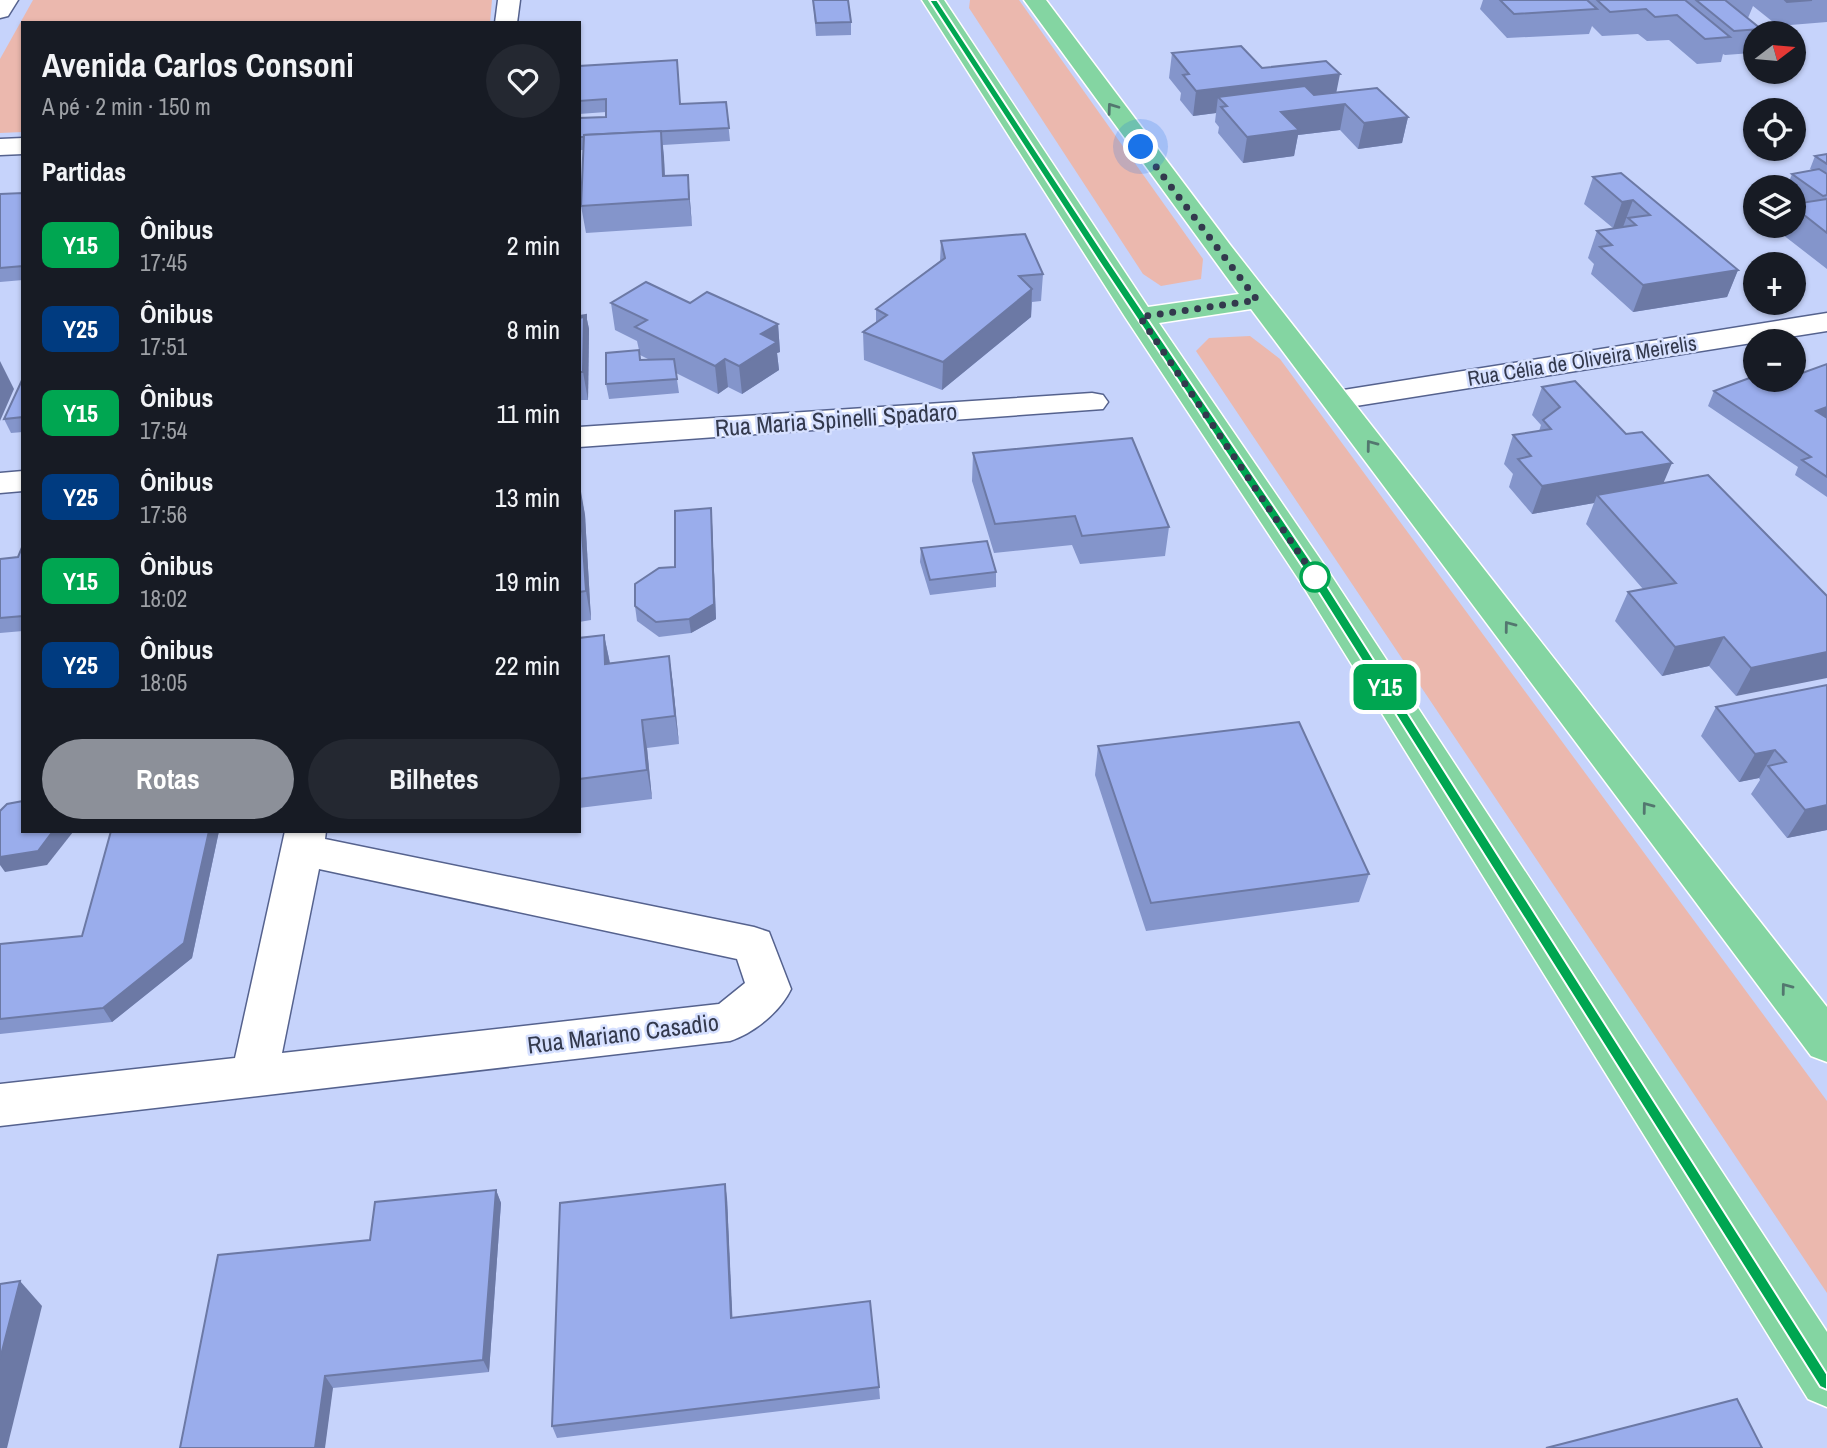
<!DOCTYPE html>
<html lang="pt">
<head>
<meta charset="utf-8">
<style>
	:root { --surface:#171b24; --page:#242831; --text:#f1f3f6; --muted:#9ea1a6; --accent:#8c9099 }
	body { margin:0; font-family:"Archivo Narrow",sans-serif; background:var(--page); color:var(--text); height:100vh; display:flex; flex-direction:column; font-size:26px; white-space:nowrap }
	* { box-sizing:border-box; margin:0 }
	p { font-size:23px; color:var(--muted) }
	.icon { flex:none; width:38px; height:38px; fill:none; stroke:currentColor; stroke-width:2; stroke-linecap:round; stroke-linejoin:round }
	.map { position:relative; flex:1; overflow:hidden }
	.side { position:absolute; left:21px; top:21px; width:560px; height:812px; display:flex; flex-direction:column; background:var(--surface); border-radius:0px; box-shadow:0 2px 5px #0004 }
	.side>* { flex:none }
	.badge { padding:0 14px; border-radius:10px; font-size:24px; line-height:46px }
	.needle { width:46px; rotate:74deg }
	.fabs { position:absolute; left:1743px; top:21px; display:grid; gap:14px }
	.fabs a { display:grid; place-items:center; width:63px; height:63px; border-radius:50%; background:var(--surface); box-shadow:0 2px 5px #0004; font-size:35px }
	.you { position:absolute; width:35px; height:35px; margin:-18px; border:5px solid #fff; border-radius:50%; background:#1a73e8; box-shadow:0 0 0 10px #1a73e833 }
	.map>.badge { position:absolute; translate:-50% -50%; box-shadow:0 0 0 4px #fff }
	h2 { padding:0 21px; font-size:26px; line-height:63px }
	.round { display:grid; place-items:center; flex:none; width:74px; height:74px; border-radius:37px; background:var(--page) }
	.summary { display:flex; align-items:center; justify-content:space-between; height:119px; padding:0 21px }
	h1 { font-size:33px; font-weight:700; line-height:52px }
	.cta { display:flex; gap:14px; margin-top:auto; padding:14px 21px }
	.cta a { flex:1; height:80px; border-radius:42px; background:var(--accent); color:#fff; font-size:28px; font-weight:700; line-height:80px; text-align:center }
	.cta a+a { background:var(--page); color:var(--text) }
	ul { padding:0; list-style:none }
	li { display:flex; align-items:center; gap:21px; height:84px; padding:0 21px }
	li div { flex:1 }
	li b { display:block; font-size:26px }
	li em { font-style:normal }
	li .badge { min-width:77px; font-weight:700; text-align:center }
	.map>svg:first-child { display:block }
	.green { fill:#ebb8ae }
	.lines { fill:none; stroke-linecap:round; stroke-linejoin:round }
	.minor-casing { stroke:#55628e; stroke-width:3 }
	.major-casing { stroke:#fff; stroke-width:3 }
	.minor { fill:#fff; fill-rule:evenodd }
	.major { fill:#84d5a2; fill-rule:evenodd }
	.wall { fill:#8495cb; fill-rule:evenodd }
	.shaded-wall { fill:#6c79a5 }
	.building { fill:#9aadec; stroke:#6c79a5; stroke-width:2 }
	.oneway { stroke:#53776f }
	.line { fill:#00a651; stroke:#fff; stroke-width:2 }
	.walk { stroke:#33394d; stroke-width:7; stroke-dasharray:0 12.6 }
	.stop-dot { fill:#fff; stroke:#00a651; stroke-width:3.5 }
	.labels { text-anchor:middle; stroke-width:5; stroke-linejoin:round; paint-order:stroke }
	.far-street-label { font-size:21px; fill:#33394d; stroke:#d6e0ff }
	.street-label { font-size:24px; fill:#33394d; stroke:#d6e0ff }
</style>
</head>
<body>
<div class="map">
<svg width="1827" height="1448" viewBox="0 0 1827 1448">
	<rect width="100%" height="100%" fill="#c6d3fb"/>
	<g class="green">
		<path d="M33,0h459l-2,23h-467v109l-23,1v-74z"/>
		<path d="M970,0h49l184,259 -2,20 -40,7 -18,-12 -174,-266z"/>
		<path d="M1250,336l30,23 547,742v192l-631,-942 13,-13z"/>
	</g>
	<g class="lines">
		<g class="minor-casing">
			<g id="minor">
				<path d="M0,0h18l-10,16 -8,2z"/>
				<path d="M498,0h22l-3,23h-22z"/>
				<path d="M23,138v16l-23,1v-16z"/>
				<path d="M1827,313v18l-490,78 -11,-2 -5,-7 5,-7 11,-2z"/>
				<path d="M1092,393l11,2 5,7 -5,7 -524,38v-20z"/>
				<path d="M23,471v20l-23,2v-20z"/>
				<path d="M285,831h41l-1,8 429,88 15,5 22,57c-11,23 -37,44 -61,52l-730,85v-42l235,-26zM319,869l418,90 8,24 -26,21 -437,49z"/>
			</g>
		</g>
		<g class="major-casing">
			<path id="major" d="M922,0h22l204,307 91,-13 -215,-294h22l185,246 596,761v55l-16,-6 -560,-747 -92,14 168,246 500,763v75l-19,-8 -507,-816 -176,-266z"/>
		</g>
		<use href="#minor" class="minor"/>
		<use href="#major" class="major"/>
	</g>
	<g class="wall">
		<path d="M813,0l38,22v13l-35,1z"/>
		<path d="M1483,0h344v22l-49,4 -25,-20 -5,12 13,11 -1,4h-5v12l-3,8 -27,2 -2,-1 -2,8 -24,2 -28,-24 -22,1 -9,-7 -36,2 -10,-10 -3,8 -82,4 -27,-29z"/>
		<path d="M1172,53l90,15 146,49 -6,26 -44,6 -18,-19 -42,5 -4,21 -51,7 -25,-30 1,-6 -4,-5 1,-9 -23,3 -13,-16 1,-7 -12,-15z"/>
		<path d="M579,66l99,7 2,31 46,-2 4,39 -67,4 2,31 25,25 2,25 -106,7 -5,-27 3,-56h-5v-32l27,-1v-5l-27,2z"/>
		<path d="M1827,154v115l-49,-38 3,-5h13v-22l13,-2 -13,-10v-5h-7l5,-13 20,-4 -2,-1 5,-13z"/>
		<path d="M1621,173l117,97 -11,27 -94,15 -42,-38 3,-10 -6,-6 9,-27 16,-3 -29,-24 9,-27z"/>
		<path d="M23,193v87l-23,2v-88z"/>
		<path d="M941,241l102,33 -2,27 -9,1 -1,15 -89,73 -78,-30 -1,-28 13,-9v-14l64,-48z"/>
		<path d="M611,303h79l88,21 2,28 -3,1 2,17 -37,24 -14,-7 -10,7 -42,-21 3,20 -70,6 -3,-15 33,-34 -2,-9 -22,-11zM640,355l10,5h-9z"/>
		<path d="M586,315l3,14 -1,71h-9v-84z"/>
		<path d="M1827,364v133l-32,-22 3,-8 -90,-61 6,-15 80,-11z"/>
		<path d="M23,378v54l-12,1 -7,-14z"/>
		<path d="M1542,387l122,96 163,113 -91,100 -27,-30 -47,10 -47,-55 13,-29 15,-3 -57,-65 8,-21 -62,11 -23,-27 4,-13 -9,-10 9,-29 26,-4 2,-6 -9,-10z"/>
		<path d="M973,453l196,74 -4,29 -85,8 -8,-19 -78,8 -22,-72z"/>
		<path d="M579,486l6,29 6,105 -12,2z"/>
		<path d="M712,523l4,96 -25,14 -32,4 -22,-16 -2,-15 40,-39z"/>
		<path d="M23,545v86l-23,2v-74l18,-2z"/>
		<path d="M921,548l75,24v15l-66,8 -10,-33z"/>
		<path d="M604,635l6,28 59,-7 4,29 6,59 -32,4 5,51 -73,9v-170z"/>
		<path d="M1827,685v145l-40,8 -36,-44 9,-14 -1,-2 -20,4 -38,-46 15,-29z"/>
		<path d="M1098,746l271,128 -10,28 -213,29 -51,-156z"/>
		<path d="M111,831h108l-27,127 -80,64 -112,12v-90l82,-8z"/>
		<path d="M496,1190l5,13 -12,169 -156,16 -153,60 190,-208z"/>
		<path d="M727,1198l5,120 147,69 1,12 -323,39 -5,-12z"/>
	</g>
	<g class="shaded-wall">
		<path d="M1340,74l-5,25 -117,-2 -2,16 -23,3 3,-25z"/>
		<path d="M1345,104l-5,26 -42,5 -4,21 -51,7 4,-26 34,-25z"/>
		<path d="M1408,117l-6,26 -44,6 6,-26z"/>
		<path d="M661,131l3,26 2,46 -3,-27z"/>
		<path d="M688,175l2,26 2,25 -3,-27z"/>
		<path d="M1633,200l-10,27 -10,1 9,-26z"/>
		<path d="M1738,270l-11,27 -94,15 10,-27z"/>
		<path d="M1032,289l-1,28 -89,73 1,-28z"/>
		<path d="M586,315l3,14 -1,71 -5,-28 1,-55z"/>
		<path d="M778,324l2,28 -3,1 2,17 -37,24 -3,-28 22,-32z"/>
		<path d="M725,359l3,28 -10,7 -3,-28z"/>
		<path d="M0,361l14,28 -14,32z"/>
		<path d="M1827,407v12l-11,-8z"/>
		<path d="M1672,463l-12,28 -63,4 -3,8 -62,11 10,-28z"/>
		<path d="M580,486l5,29 6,105 -5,-29z"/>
		<path d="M711,508l1,15 4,96 -25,14 -2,-14z"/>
		<path d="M604,635l6,29h-5z"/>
		<path d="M1724,637l-15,29 -47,10 13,-29z"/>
		<path d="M1827,652v26l-91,18 15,-28z"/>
		<path d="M669,656l4,29 6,59 -4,-28z"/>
		<path d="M642,720l5,28 5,51 -5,-29z"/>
		<path d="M1775,750l-16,28 -20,4 16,-28z"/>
		<path d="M1827,805v25l-40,8 18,-28z"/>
		<path d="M53,831l20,1 -26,33 -42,7 -5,-7v-8z"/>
		<path d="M209,831h10l-27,127 -80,64 -9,-14z"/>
		<path d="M725,1184l2,14 6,132 -2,-12z"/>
		<path d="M496,1190l5,13 -12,169 -6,-12z"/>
		<path d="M20,1281l22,25 -35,142h-7v-89z"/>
		<path d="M325,1376l8,12 -8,60h-10z"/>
	</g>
	<g class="building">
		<path d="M813,0h35l3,22 -35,1z"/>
		<path d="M1500,0h87l10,9 -83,5z"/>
		<path d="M1597,0h88l45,37 -25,2 -28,-24 -22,2 -9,-8 -36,3z"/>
		<path d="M1696,0h29l36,29 -27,2z"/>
		<path d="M1785,0h27l-25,2z"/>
		<path d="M1241,46l21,22 64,-7 14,13 -144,17 -13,-16 6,-1 -17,-21z"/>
		<path d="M677,60l3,44 46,-2 3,26 -145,7v2h-5v-19l27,-1v-18l-27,2v-35z"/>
		<path d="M1305,86l9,9 63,-7 31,29 -44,6 -19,-19 -64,8 18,18 -52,7 -26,-30 6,-1 -9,-9z"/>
		<path d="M661,131l2,45 25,-1 1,24 -108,7 3,-71z"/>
		<path d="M1827,154v10l-12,-8z"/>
		<path d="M1819,169l8,5v21l-4,1 -31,-22z"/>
		<path d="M1621,173l117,97 -95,15 -43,-38 12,-2 -15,-14 39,-6 -8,-7 22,-3 -17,-15 -11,2 -29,-25z"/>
		<path d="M23,193v73l-23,2v-74z"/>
		<path d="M1827,199v34l-33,-26v-3z"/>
		<path d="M1025,234l18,40 -24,2 13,13 -89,73 -80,-30 24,-17 -11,-6 69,-51 -4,-17z"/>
		<path d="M646,282l44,21 17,-11 71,32 -17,10 16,8 -38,24 -14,-7 -10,7 -80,-39 12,-7 -36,-17z"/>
		<path d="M586,315v16l-2,-14 -5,1v-2z"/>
		<path d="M584,317l-1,55h-4v-54z"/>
		<path d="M639,350l1,10 34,-1 3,20 -71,5v-31z"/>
		<path d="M1827,364v43l-11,4 11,7v59l-25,-17 9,-3 -97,-66 41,-15v4h39v-4z"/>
		<path d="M23,378v39l-19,2z"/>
		<path d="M1575,381l51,53 16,-2 30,31 -130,23 -24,-27 13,-3 -18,-21 38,-6 -8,-9 17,-13 -18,-20z"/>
		<path d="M1132,438l37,89 -87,9 -7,-20 -80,8 -22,-71z"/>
		<path d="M1708,475l119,121v56l-76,16 -27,-31 -49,10 -47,-55 48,-9 -79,-88z"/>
		<path d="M579,486l7,105 -7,1z"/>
		<path d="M711,508l3,96 -25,15 -33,3 -21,-16v-22l24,-16 16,-1v-56z"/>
		<path d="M987,541l9,31 -66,8 -9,-32z"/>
		<path d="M23,545v71l-23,2v-59l18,-2z"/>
		<path d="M604,635l1,29 64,-8 6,60 -33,4 5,50 -68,9v-141z"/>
		<path d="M1827,685v120l-22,5 -37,-44 18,-4 -11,-12 -20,4 -39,-47z"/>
		<path d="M1299,722l70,152 -218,29 -53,-157z"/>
		<path d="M23,801v30h30l-15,20 -38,6v-46l7,-7z"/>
		<path d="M111,831h98l-25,112 -81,65 -103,11v-75l82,-8z"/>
		<path d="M725,1184l6,134 139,-17 9,86 -327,39 8,-223z"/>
		<path d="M496,1190l-13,170 -158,16 -10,72h-135l38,-193 152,-15 5,-38z"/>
		<path d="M20,1281l-20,78v-75z"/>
		<path d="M1737,1399l25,49h-216z"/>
	</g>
	<defs><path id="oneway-chevron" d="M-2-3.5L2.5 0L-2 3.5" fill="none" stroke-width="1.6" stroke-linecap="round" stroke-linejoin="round" transform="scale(1.75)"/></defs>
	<g class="oneway">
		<use href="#oneway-chevron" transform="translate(1112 108) rotate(-126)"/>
		<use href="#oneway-chevron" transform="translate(1371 445) rotate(-127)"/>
		<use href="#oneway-chevron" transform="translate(1509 626) rotate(-127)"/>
		<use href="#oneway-chevron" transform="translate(1647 807) rotate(-127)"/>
		<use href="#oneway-chevron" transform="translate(1786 988) rotate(-127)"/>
	</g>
	<path class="line" d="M929,0h8l171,260 212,315 507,799v16l-7,-3 -509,-807 -213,-320z"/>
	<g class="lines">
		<path class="walk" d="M1141,147l116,153 -117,17 175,260"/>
	</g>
	<circle class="stop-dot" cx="1315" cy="577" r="14"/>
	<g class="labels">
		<g class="far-street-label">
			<text transform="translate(1582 361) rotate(-9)" y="7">Rua Célia de Oliveira Meirelis</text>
		</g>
		<g class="street-label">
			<text transform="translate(836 420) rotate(-4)" y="8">Rua Maria Spinelli Spadaro</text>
			<text transform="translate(623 1034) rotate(-7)" y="8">Rua Mariano Casadio</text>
		</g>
	</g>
</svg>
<div class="fabs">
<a><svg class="needle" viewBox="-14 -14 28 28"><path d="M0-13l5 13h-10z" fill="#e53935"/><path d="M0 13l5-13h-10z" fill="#9ea1a6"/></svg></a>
<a><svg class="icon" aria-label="locate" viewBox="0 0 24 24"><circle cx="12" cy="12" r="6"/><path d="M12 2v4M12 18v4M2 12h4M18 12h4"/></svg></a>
<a><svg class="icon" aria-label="layers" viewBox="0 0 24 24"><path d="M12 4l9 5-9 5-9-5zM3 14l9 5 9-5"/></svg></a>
<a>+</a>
<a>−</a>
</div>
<div class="you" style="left:1141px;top:147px"></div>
<b class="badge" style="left:1385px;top:687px;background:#00a651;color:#fff">Y15</b>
<section class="side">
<div class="summary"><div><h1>Avenida Carlos Consoni</h1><p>A pé · 2 min · 150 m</p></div><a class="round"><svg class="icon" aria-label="heart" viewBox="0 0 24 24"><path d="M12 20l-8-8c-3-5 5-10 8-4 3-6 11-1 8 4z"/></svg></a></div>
<h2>Partidas</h2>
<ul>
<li><span class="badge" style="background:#00a651;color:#fff">Y15</span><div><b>Ônibus</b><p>17:45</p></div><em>2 min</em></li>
<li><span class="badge" style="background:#003b80;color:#fff">Y25</span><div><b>Ônibus</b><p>17:51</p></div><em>8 min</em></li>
<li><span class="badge" style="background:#00a651;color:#fff">Y15</span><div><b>Ônibus</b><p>17:54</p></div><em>11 min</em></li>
<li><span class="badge" style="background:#003b80;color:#fff">Y25</span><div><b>Ônibus</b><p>17:56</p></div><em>13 min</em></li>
<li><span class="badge" style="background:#00a651;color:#fff">Y15</span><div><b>Ônibus</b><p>18:02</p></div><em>19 min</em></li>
<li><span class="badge" style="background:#003b80;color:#fff">Y25</span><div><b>Ônibus</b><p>18:05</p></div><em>22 min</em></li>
</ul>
<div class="cta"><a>Rotas</a><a>Bilhetes</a></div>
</section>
</div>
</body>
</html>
